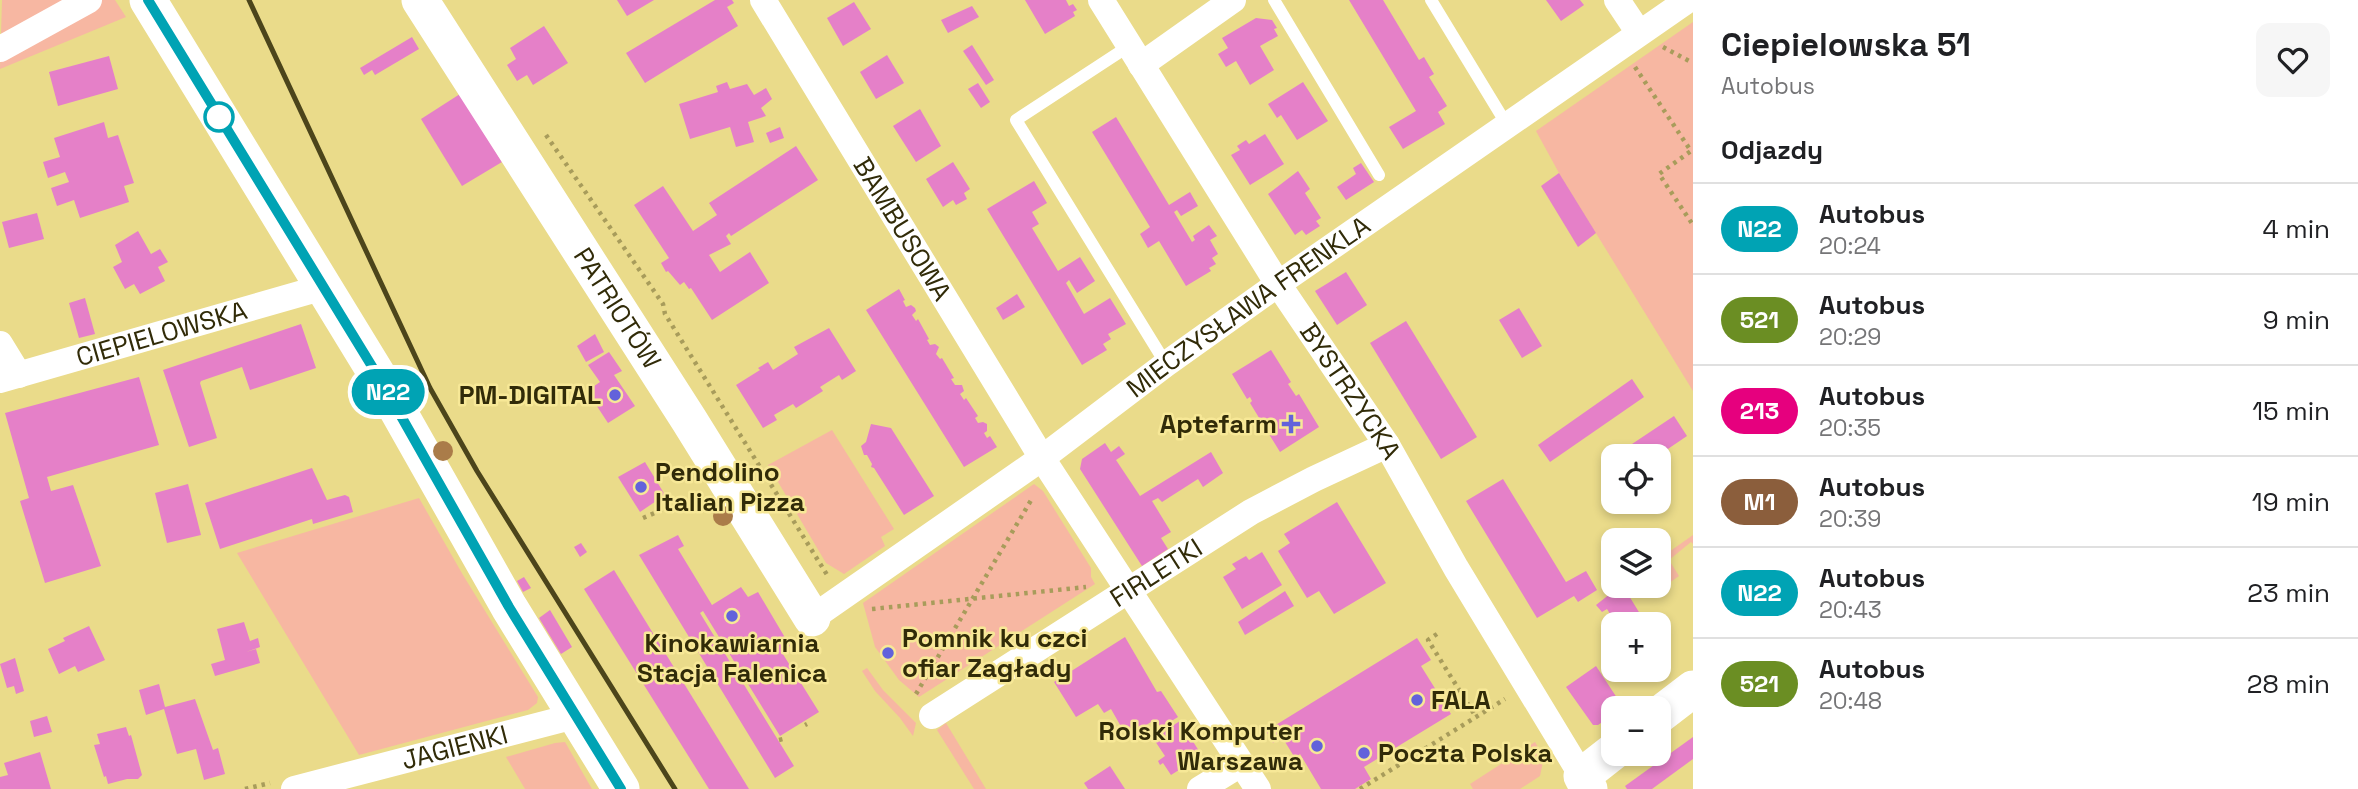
<!DOCTYPE html>
<html lang="pl">
<head>
<meta charset="utf-8">
<style>
	:root { --surface:#fff; --page:#f6f6f6; --text:#202124; --muted:#757577; --line:#e0e0e0 }
	body { margin:0; font-family:"Space Grotesk",sans-serif; background:var(--page); color:var(--text); height:100vh; display:flex; flex-direction:column; font-size:26px; white-space:nowrap }
	* { box-sizing:border-box; margin:0 }
	p { font-size:23px; color:var(--muted) }
	.icon { flex:none; width:38px; height:38px; fill:none; stroke:currentColor; stroke-width:2; stroke-linecap:round; stroke-linejoin:round }
	.map { position:relative; flex:1; overflow:hidden }
	.details { display:flex; flex-direction:column; background:var(--surface); width:665px }
	.details>* { flex:none }
	.badge { padding:0 14px; border-radius:23px; font-size:24px; line-height:46px }
	.tools { position:absolute; left:1601px; top:444px; display:grid; gap:14px }
	.tools a { display:grid; place-items:center; width:70px; height:70px; border-radius:14px; background:var(--surface); box-shadow:0 4px 10px #0003; font-size:35px }
	.map>.badge { position:absolute; translate:-50% -50%; box-shadow:0 0 0 4px #fff }
	h2 { padding:0 28px; font-size:26px; line-height:63px }
	.round { display:grid; place-items:center; flex:none; width:74px; height:74px; border-radius:14px; background:var(--page) }
	.headline { display:flex; align-items:center; justify-content:space-between; height:119px; padding:0 28px }
	h1 { font-size:33px; font-weight:700; line-height:52px }
	ul { padding:0; list-style:none }
	li { display:flex; align-items:center; gap:21px; height:91px; padding:0 28px; border-top:2px solid var(--line) }
	li div { flex:1 }
	li b { display:block; font-size:26px }
	li em { font-style:normal }
	li .badge { min-width:77px; font-weight:700; text-align:center }
	main { display:flex; flex:1; min-height:0 }
	.map>svg:first-child { display:block }
	.green { fill:#f7b7a2 }
	.building { fill:#e580c8 }
	.lines { fill:none; stroke-linecap:round; stroke-linejoin:round }
	.path { stroke:#a89c5b; stroke-width:4.5; stroke-dasharray:3.5 5; stroke-linecap:butt }
	.lane { stroke:#fff; stroke-width:12 }
	.street { stroke:#fff; stroke-width:26 }
	.secondary { stroke:#fff; stroke-width:37 }
	.rail { stroke:#4c451b; stroke-width:5 }
	.tree { fill:#aa7c49 }
	.line-casing { stroke:#fff; stroke-width:16 }
	.line { stroke:#00a3b4; stroke-width:10 }
	.stop-dot { fill:#fff; stroke:#00a3b4; stroke-width:3.5 }
	.poi-dot { fill:#6262db; stroke:#f7e897; stroke-width:2.5 }
	.labels { text-anchor:middle; stroke-width:5; stroke-linejoin:round; paint-order:stroke }
	.street-label { font-size:26px; fill:#312b08; stroke:#f7e897 }
	.poi-label { font-size:26px; font-weight:bold; fill:#312b08; stroke:#f7e897; text-anchor:start }
</style>
</head>
<body>
<main>
<div class="map">
<svg width="1693" height="789" viewBox="0 0 1693 789">
	<rect width="100%" height="100%" fill="#eadb8a"/>
	<g class="green">
		<path d="M2,0h113l11,17 -126,52z"/>
		<path d="M1693,22v369l-134,-218 -23,-42z"/>
		<path d="M832,430l62,99 -13,8 4,9 -41,28 -18,-11 -58,-98z"/>
		<path d="M1034,484l9,7 48,77v9l4,7 -176,113 -20,-17 -24,-33 -12,-44z"/>
		<path d="M419,498l44,77 75,122 -1,6 -9,7 -169,45 -122,-202z"/>
		<path d="M1693,535v9l-2,-2 -22,18 10,16 -10,7 -10,-15v-9z"/>
		<path d="M867,668l16,22 33,33 -3,13 -13,-18 -25,-27 -13,-20z"/>
		<path d="M946,723l40,66h-12l-37,-59z"/>
		<path d="M565,742l27,47h-67l-19,-32 49,-14z"/>
		<path d="M1535,742l9,15 -4,19 -20,13h-47l-3,-5z"/>
	</g>
	<g class="building">
		<path d="M617,0h37l-27,16z"/>
		<path d="M715,0h17l2,3 -7,4 11,19 -93,57 -19,-30z"/>
		<path d="M1025,0h41l3,6 4,-2 4,6 -4,2 2,4 -30,18z"/>
		<path d="M1349,0h34l36,60 5,-3 10,17 -5,3 18,29 -9,6 7,12 -42,25 -14,-22 27,-16z"/>
		<path d="M1546,0h34l4,5 -23,16z"/>
		<path d="M854,2l17,27 -28,17 -16,-28z"/>
		<path d="M972,6l7,11 -31,16 -7,-13z"/>
		<path d="M1256,18l16,2 5,8 -3,1 4,7 -18,10 14,24 -24,15 -14,-24 -10,6 -8,-13 10,-6 -6,-10z"/>
		<path d="M544,26l24,37 -35,22 -6,-10 -10,6 -10,-16 9,-6 -6,-11z"/>
		<path d="M412,37l7,12 -44,26 -3,-5 -8,5 -4,-7z"/>
		<path d="M972,45l22,35 -8,5 -23,-34z"/>
		<path d="M887,55l17,28 -28,16 -16,-27z"/>
		<path d="M109,56l9,33 -60,17 -9,-34z"/>
		<path d="M727,82l3,7 17,-5 7,11 12,-7 6,11 -11,9 5,8 -18,6 6,20 -18,5 -6,-20 -40,12 -11,-35 39,-12 -2,-6z"/>
		<path d="M1303,82l25,39 -31,19 -16,-25 -4,3 -9,-14z"/>
		<path d="M978,83l12,19 -9,6 -13,-19z"/>
		<path d="M460,94l42,68 -40,24 -41,-67z"/>
		<path d="M920,109l21,37 -25,16 -23,-36z"/>
		<path d="M1116,117l53,88 21,-13 8,14 -17,10 -4,-6 -3,2 18,30 3,-2 -2,-4 16,-11 8,11 -7,4 8,14 -6,4 4,6 -7,4 2,3 -25,15 -27,-45 -11,7 -8,-14 10,-7 -58,-95z"/>
		<path d="M104,122l4,16 10,-3 16,48 -10,3 5,16 -49,16 -6,-18 -17,6 -6,-18 18,-6 -4,-10 -17,6 -5,-16 17,-5 -6,-19z"/>
		<path d="M780,127l4,11 -14,5 -4,-10z"/>
		<path d="M1265,134l19,30 -34,21 -19,-30 9,-5 -3,-4 9,-6 3,4z"/>
		<path d="M796,146l22,34 -87,56 -2,-3 -3,3 5,8 -22,11 11,17 30,-20 19,31 -57,37 -21,-32 -2,1 -5,-7 -4,3 -12,-14 -2,1 -5,-9 8,-5 -35,-53 29,-19 30,45 24,-16 -8,-12z"/>
		<path d="M953,162l17,27 -6,4 3,6 -11,6 -3,-5 -10,7 -17,-28z"/>
		<path d="M1361,163l13,19 -28,18 -9,-13 19,-13 -3,-6z"/>
		<path d="M1298,171l12,18 -5,4 16,25 -5,3 4,5 -14,9 -4,-5 -7,5 -27,-41z"/>
		<path d="M1559,173l37,60 -18,14 -37,-61z"/>
		<path d="M1034,181l13,22 -15,9 7,12 -7,4 20,33 6,10 22,-14 15,24 -18,12 -8,-13 -3,3 18,31 26,-16 16,26 -18,10 3,5 -8,5 4,6 -25,15 -95,-156z"/>
		<path d="M37,213l7,26 -35,9 -7,-26z"/>
		<path d="M138,231l13,23 9,-5 8,13 -10,5 7,14 -25,13 -6,-10 -9,5 -12,-22 9,-5 -7,-17z"/>
		<path d="M1346,272l21,33 -30,20 -22,-34z"/>
		<path d="M899,289l6,11 -2,1 3,6 5,-2 4,3 1,3 -4,4 4,6 2,-2 11,20 -2,1 3,5 5,-1 4,3 -3,7 4,5 2,-1 12,20 -3,1 4,6h7l2,6 -4,3 4,6 2,-2 12,18 -3,2 3,5 5,-1 4,2v7l-3,2 3,5 3,-2 7,11 -33,20 -98,-157z"/>
		<path d="M1017,294l8,13 -22,13 -7,-12z"/>
		<path d="M85,298l10,36 -16,4 -10,-35z"/>
		<path d="M1519,308l23,38 -20,12 -23,-38z"/>
		<path d="M1406,321l71,116 -36,22 -71,-116z"/>
		<path d="M301,324l15,44 -66,22 -8,-23 -41,14 -1,2 17,55 -28,9 -26,-77z"/>
		<path d="M829,328l27,43 -14,9 -3,-5 -19,12 3,4 -27,17 -3,-4 -19,11 3,5 -14,8 -27,-43 24,-15 -2,-2 10,-6 5,8 25,-16 -4,-7z"/>
		<path d="M595,334l9,18 -18,10 -9,-16z"/>
		<path d="M1271,350l20,32 -3,2 8,12 3,-2 20,33 -39,25 -30,-49 2,-2 -2,-4 -3,2 -15,-25z"/>
		<path d="M609,352l13,19 -8,4 21,31 -27,17 -21,-32 13,-9 -12,-17z"/>
		<path d="M139,377l20,68 -112,32 4,14 22,-6 28,81 -56,17 -25,-82 9,-3 -24,-85z"/>
		<path d="M1632,379l12,18 -94,65 -12,-17z"/>
		<path d="M1674,416l13,20 -31,21h-25l-5,-9z"/>
		<path d="M871,424l20,4 43,68 -30,19 -30,-47 -3,-1 1,-3 -5,-9h-3l-3,-9 5,-4z"/>
		<path d="M1105,443l6,9 8,-6 6,8 -9,6 24,36 71,-44 12,21 -20,14 -5,-8 -36,23 -4,-4 -6,3 19,31 -10,6 7,11 -26,17 -62,-97 2,-10z"/>
		<path d="M645,462l20,33 -25,17 -22,-35z"/>
		<path d="M312,468l15,32 18,-5 4,2 4,15 -40,12 -1,-5 -92,30 -15,-46z"/>
		<path d="M1503,479l63,103 20,-11 11,19 -19,12 -4,-6 -37,22 -71,-117z"/>
		<path d="M188,484l13,51 -34,8 -12,-50z"/>
		<path d="M1337,502l49,81 -52,31 -15,-23 -12,7 -29,-47 12,-8 -6,-9z"/>
		<path d="M678,535l6,11 -6,3 34,56 29,-18 7,10 10,-5 32,54 -9,5 38,61 -39,24 -77,-125 -3,2 94,153 -19,12 -136,-223z"/>
		<path d="M581,543l6,9 -7,5 -6,-10z"/>
		<path d="M1262,552l20,33 -40,24 -19,-32 13,-8 -4,-5 14,-8 3,4z"/>
		<path d="M614,570l135,219h-40l-125,-200z"/>
		<path d="M524,577l7,11 -8,4 -6,-11z"/>
		<path d="M1620,586h3l22,36 -4,3h-24l-10,-16 -5,3 -6,-7z"/>
		<path d="M1285,591l9,15 -49,29 -7,-13z"/>
		<path d="M550,610l22,37 -11,7 -22,-36z"/>
		<path d="M244,622l6,19 8,-3 2,9 -14,5 10,-3 4,14 -45,13 -4,-12 14,-4 -8,-31z"/>
		<path d="M89,626l16,34 -27,12 -3,-6 -16,8 -11,-25 17,-8 -2,-3z"/>
		<path d="M1125,637l32,55 4,-1 17,26 -21,13 -6,-8 -24,15 -16,-28 -7,4 -6,-9 -22,13 -22,-35z"/>
		<path d="M1417,638l14,22 -10,6 30,48 -87,53 7,12 -16,10h-34l-21,-35 -5,4 -13,-21 -9,6 -7,-12z"/>
		<path d="M15,658l9,33 -8,3 -2,-8 -7,2 -7,-24z"/>
		<path d="M1596,666l27,41 -9,2v5l-16,11h-5l-27,-38z"/>
		<path d="M159,684l6,23 30,-8 18,51 5,-2 7,26 -21,6 -8,-31 -19,5 -13,-45 -18,6 -7,-25z"/>
		<path d="M47,716l5,16 -18,5 -4,-16z"/>
		<path d="M1180,721l19,30 -1,7 -27,17 -8,-12 -3,2 -2,-4 7,-5 -10,-15 8,-5 -2,-3z"/>
		<path d="M126,727l3,9 2,-1 11,40 -4,4h-11l-19,5 -2,-8 -2,1 -10,-32 6,-1 -3,-10z"/>
		<path d="M1693,737v22l-41,30h-25l-2,-3z"/>
		<path d="M40,752l11,37h-51v-12l8,-2 -4,-12z"/>
		<path d="M1110,766l15,23h-37l-4,-6z"/>
	</g>
	<g class="lines">
		<g class="path">
			<path d="M1663,47l30,16"/>
			<path d="M1635,67l56,84 -32,23 34,51"/>
			<path d="M546,135l117,169 2,10 164,264"/>
			<path d="M643,518l21,-9"/>
			<path d="M872,609l214,-22"/>
			<path d="M1437,634l-9,6 48,77"/>
			<path d="M916,694l117,-197"/>
			<path d="M805,725l2,-1"/>
			<path d="M779,740l4,-1"/>
			<path d="M245,789l25,-6"/>
			<path d="M1360,789l145,-90"/>
		</g>
		<g class="lane">
			<path d="M1274,0l105,175"/>
			<path d="M1431,0l76,125"/>
			<path d="M1129,46l-113,74 150,244"/>
		</g>
		<g class="street">
			<path id="s1" d="M763,0l279,458 216,331"/>
			<path id="s2" d="M1101,0l177,284 109,161 69,123 126,208"/>
			<path d="M1617,0l22,33"/>
			<path d="M0,49l89,-49"/>
			<path d="M1141,65l92,-65"/>
			<path d="M0,344l19,31"/>
			<path id="s3" d="M0,380l324,-93"/>
			<path id="s4" d="M812,618l230,-160 124,-94 112,-80 410,-284"/>
			<path id="s5" d="M932,716l319,-204 63,-33 73,-34"/>
			<path id="s6" d="M294,789l281,-73"/>
			<path d="M1200,789l41,-25"/>
		</g>
		<g class="secondary">
			<path d="M148,0l236,386 125,221 112,182"/>
			<path id="s7" d="M420,0l269,420 123,198"/>
			<path d="M1659,715l34,-26"/>
			<path d="M1589,789l-7,-13 32,-25"/>
		</g>
		<path class="rail" d="M249,0l181,388 47,83 198,318"/>
	</g>
	<g class="tree">
		<circle cx="443" cy="451" r="10"/>
		<circle cx="723" cy="516" r="10"/>
	</g>
	<g class="lines">
		<g class="line-casing">
			<path id="line" d="M148,0l236,386 125,221 112,182"/>
		</g>
		<use href="#line" class="line"/>
	</g>
	<circle class="stop-dot" cx="219" cy="117" r="14"/>
	<g class="poi-dot">
		<circle cx="615" cy="395" r="7"/>
		<path d="M1287.5 413.5h7v7h7v7h-7v7h-7v-7h-7v-7h7z"/>
		<circle cx="641" cy="487" r="7"/>
		<circle cx="732" cy="616" r="7"/>
		<circle cx="888" cy="653" r="7"/>
		<circle cx="1417" cy="700" r="7"/>
		<circle cx="1317" cy="746" r="7"/>
		<circle cx="1364" cy="753" r="7"/>
	</g>
	<g class="labels">
		<g class="street-label">
			<text dy="9" stroke="none"><textPath href="#s1" startOffset="268">BAMBUSOWA</textPath></text>
			<text dy="9" stroke="none"><textPath href="#s4" startOffset="536">MIECZYSŁAWA FRENKLA</textPath></text>
			<text dy="9" stroke="none"><textPath href="#s7" startOffset="366">PATRIOTÓW</textPath></text>
			<text dy="9" stroke="none"><textPath href="#s3" startOffset="168">CIEPIELOWSKA</textPath></text>
			<text dy="9" stroke="none"><textPath href="#s2" startOffset="464">BYSTRZYCKA</textPath></text>
			<text dy="9" stroke="none"><textPath href="#s5" startOffset="266">FIRLETKI</textPath></text>
			<text dy="9" stroke="none"><textPath href="#s6" startOffset="166">JAGIENKI</textPath></text>
		</g>
		<g class="poi-label">
			<text x="601" y="404" text-anchor="end">PM-DIGITAL</text>
			<text x="1277" y="433" text-anchor="end">Aptefarm</text>
			<text x="655" y="481">Pendolino<tspan x="655" dy="30">Italian Pizza</tspan></text>
			<text x="902" y="647">Pomnik ku czci<tspan x="902" dy="30">ofiar Zagłady</tspan></text>
			<text x="732" y="652" text-anchor="middle">Kinokawiarnia<tspan x="732" dy="30">Stacja Falenica</tspan></text>
			<text x="1431" y="709">FALA</text>
			<text x="1303" y="740" text-anchor="end">Rolski Komputer<tspan x="1303" dy="30">Warszawa</tspan></text>
			<text x="1378" y="762">Poczta Polska</text>
		</g>
	</g>
</svg>
<div class="tools">
<a><svg class="icon" aria-label="locate" viewBox="0 0 24 24"><circle cx="12" cy="12" r="6"/><path d="M12 2v4M12 18v4M2 12h4M18 12h4"/></svg></a>
<a><svg class="icon" aria-label="layers" viewBox="0 0 24 24"><path d="M12 4l9 5-9 5-9-5zM3 14l9 5 9-5"/></svg></a>
<a>+</a>
<a>−</a>
</div>
<b class="badge" style="left:388px;top:392px;background:#00a3b4;color:#fff">N22</b>
</div>
<section class="details">
<div class="headline"><div><h1>Ciepielowska 51</h1><p>Autobus</p></div><a class="round"><svg class="icon" aria-label="heart" viewBox="0 0 24 24"><path d="M12 20l-8-8c-3-5 5-10 8-4 3-6 11-1 8 4z"/></svg></a></div>
<h2>Odjazdy</h2>
<ul>
<li><span class="badge" style="background:#00a3b4;color:#fff">N22</span><div><b>Autobus</b><p>20:24</p></div><em>4 min</em></li>
<li><span class="badge" style="background:#6b8e23;color:#fff">521</span><div><b>Autobus</b><p>20:29</p></div><em>9 min</em></li>
<li><span class="badge" style="background:#e6007e;color:#fff">213</span><div><b>Autobus</b><p>20:35</p></div><em>15 min</em></li>
<li><span class="badge" style="background:#8b5e3c;color:#fff">M1</span><div><b>Autobus</b><p>20:39</p></div><em>19 min</em></li>
<li><span class="badge" style="background:#00a3b4;color:#fff">N22</span><div><b>Autobus</b><p>20:43</p></div><em>23 min</em></li>
<li><span class="badge" style="background:#6b8e23;color:#fff">521</span><div><b>Autobus</b><p>20:48</p></div><em>28 min</em></li>
</ul>
</section>
</main>
</body>
</html>
